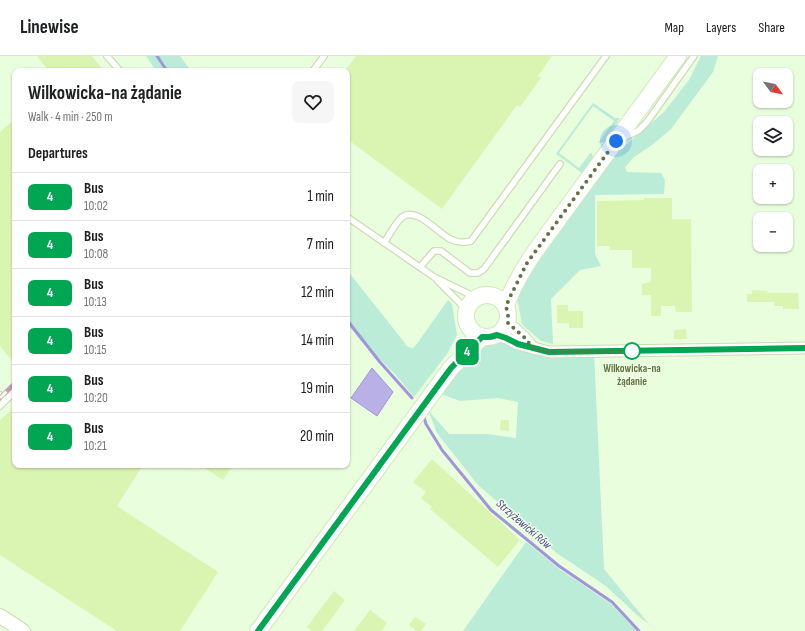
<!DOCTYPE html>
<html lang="en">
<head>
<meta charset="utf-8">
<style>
	:root { --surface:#fff; --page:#f6f6f6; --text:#202124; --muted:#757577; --line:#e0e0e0 }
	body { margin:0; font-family:"Sofia Sans Condensed",sans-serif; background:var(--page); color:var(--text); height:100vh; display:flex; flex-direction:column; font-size:15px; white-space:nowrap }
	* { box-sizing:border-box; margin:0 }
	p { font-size:13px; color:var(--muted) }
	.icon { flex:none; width:22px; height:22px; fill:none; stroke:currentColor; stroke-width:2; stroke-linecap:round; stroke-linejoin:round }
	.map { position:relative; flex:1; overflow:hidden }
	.drawer { position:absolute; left:12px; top:12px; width:338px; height:400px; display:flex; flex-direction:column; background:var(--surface); border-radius:8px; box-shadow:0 1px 3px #0004 }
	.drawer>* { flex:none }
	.badge { padding:0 8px; border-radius:6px; font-size:14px; line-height:26px }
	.needle { width:26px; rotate:122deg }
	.controls { position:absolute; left:753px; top:12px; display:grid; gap:8px }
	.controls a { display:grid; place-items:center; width:40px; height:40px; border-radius:8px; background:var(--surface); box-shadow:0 1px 3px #0004; font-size:20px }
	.you { position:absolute; width:20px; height:20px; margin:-10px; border:3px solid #fff; border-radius:50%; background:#1a73e8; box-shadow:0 0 0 6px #1a73e833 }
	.map>.badge { position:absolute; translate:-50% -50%; box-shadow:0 0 0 2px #fff }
	h2 { padding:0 16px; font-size:15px; line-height:36px }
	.round { display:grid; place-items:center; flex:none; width:42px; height:42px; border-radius:8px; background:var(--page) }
	.summary { display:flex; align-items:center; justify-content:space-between; height:68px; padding:0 16px }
	h1 { font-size:19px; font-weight:700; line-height:30px }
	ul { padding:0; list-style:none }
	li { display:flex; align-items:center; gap:12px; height:48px; padding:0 16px; border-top:1px solid var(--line) }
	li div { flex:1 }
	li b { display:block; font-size:15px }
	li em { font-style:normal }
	li .badge { min-width:44px; font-weight:700; text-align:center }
	header { display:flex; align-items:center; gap:24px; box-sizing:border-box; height:56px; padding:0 20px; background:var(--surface); border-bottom:1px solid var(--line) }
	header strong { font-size:19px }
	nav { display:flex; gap:22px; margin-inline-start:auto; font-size:14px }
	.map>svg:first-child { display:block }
	.green { fill:#baecd8 }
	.water { fill:#b9b0e8; stroke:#a195db }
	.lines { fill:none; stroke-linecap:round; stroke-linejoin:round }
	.stream { stroke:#a195db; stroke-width:3 }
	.building { fill:#daf5b2 }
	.service-casing { stroke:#c9ddb3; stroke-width:8 }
	.minor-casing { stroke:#c9ddb3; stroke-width:13 }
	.tertiary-casing { stroke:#c9ddb3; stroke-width:16 }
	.secondary-casing { stroke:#d0e8b5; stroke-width:18 }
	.service { stroke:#fff; stroke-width:5.5 }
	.minor { stroke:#fff; stroke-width:11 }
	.tertiary { stroke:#fff; stroke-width:14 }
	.secondary { stroke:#fff; stroke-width:16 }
	.rail-casing { stroke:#c69caf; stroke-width:4.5 }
	.rail { stroke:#eeffe4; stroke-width:3; stroke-dasharray:9; stroke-linecap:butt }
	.line-casing { stroke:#fff; stroke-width:9 }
	.line { stroke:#00a651; stroke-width:6 }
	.walk { stroke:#627444; stroke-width:4; stroke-dasharray:0 7.2 }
	.stop-dot { fill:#fff; stroke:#00a651; stroke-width:2 }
	.labels { text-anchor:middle; stroke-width:3; stroke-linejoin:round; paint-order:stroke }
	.stop-label { font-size:11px; font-weight:bold; fill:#627444; stroke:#eeffe4 }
	.water-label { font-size:12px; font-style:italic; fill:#5443a0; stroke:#eeffe4 }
</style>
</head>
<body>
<header>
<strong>Linewise</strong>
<nav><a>Map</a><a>Layers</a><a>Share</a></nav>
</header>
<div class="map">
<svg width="805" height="575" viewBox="0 0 805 575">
	<rect width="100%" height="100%" fill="#e9fedc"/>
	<g class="green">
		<path d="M146,0h34l11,15h-35z"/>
		<path d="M701,0h17l-5,16 -42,57 -19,16 -18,12 -9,10 2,5 34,1 4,7 -1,14 -69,1v59l6,12 -21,4 -29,29 2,45 -12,-3 -15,-13 -4,-4 -5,-26 1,-8 65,-95 36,-44 45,-39 25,-32z"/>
		<path d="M593,47l22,15h5l-15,24 -7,1 16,-22 -21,-15 -34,47 20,15 12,-16 2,5 -11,16 -26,-19z"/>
		<path d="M347,214l61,77 5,1 3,-3 32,-45 4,4 5,31 -10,19 -33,43 -20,-24 -34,-33 -13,-17z"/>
		<path d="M506,282l12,6 76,8 10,217 44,54 10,8 -20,-15 -32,-30 -48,-32 -80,-69 -41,-52 -9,-23 21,24h38l29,4 2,-36 -20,-4 -38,3 -19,-7 21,-31 15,-13z"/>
		<path d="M526,486l32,26 53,36 26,27h-174z"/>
	</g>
	<path class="water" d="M372,312l21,24 -16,24 -26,-18z"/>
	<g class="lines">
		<g class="stream">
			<path d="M157,0l10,15"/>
			<path d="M347,264l32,41 33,37"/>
			<path d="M423,358l3,10 16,26 49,60 68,56 53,36 27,29"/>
		</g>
	</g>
	<g class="building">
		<path d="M37,0h55l12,15h-55z"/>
		<path d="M356,0h196l-14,20 3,2 -21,29 -3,-2 -75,104 -95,-70v-71z"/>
		<path d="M15,63v83l-3,3 3,4v155l-15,-18v-214z"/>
		<path d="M644,142h28v21h19l1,93h-16l-1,-6h-14v10h-10v-21h-9v-11l9,-2v-14h-19v-18h-22v-4h-13v-45l47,-1z"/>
		<path d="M752,234l16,1 -1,2h31l1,16h-16v-3h-9v-4h-27v-8h5z"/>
		<path d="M557,249h11v6h15v17h-14v-5h-12z"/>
		<path d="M686,273l1,10h-13v-9z"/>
		<path d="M15,351v58h128l-26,41 101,66 -38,59h-63l-117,-76v-135z"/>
		<path d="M501,364h8v11l-9,-1z"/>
		<path d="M432,403l88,81 -22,27 -68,-58 2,-2 -11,-9 5,-6 -13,-10z"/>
		<path d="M200,409h33l-10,15z"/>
		<path d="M334,535l11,9 -23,31h-10l-5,-4z"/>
		<path d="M370,554l17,13 -6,8h-27z"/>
		<path d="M415,561l11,7 -5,7h-4l-8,-6z"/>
	</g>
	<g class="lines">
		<g class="service-casing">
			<g id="service">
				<path d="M107,0l13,15"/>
				<path d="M313,15l11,-15"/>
				<path d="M623,82l15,-7 9,-9 47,-66"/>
				<path d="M347,161l87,60 43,21"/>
				<path d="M384,187c4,-6 13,-22 18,-26 14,-11 36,16 48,22 6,3 14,4 21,2l135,-185"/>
				<path d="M420,211l14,-16h7l29,22h8l6,-4 76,-105"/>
				<path d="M437,224l25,25 4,8"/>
				<path d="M0,339l5,5"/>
				<path d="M0,350l15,-15"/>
			</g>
		</g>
		<g class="minor-casing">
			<g id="minor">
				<path d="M508,267l16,14 9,11"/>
				<path d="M497,279l9,3 12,6 31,8 256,-4"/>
			</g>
		</g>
		<g class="tertiary-casing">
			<path id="tertiary" d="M0,560l23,15"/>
		</g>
		<g class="secondary-casing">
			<g id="secondary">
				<circle cx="487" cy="260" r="21"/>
				<path d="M506,250c6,-18 19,-40 30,-56l142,-194"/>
				<path d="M258,575l193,-263 31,-31"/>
			</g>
		</g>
		<use href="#service" class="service"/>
		<use href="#minor" class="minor"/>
		<use href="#tertiary" class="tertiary"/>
		<use href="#secondary" class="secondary"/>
		<g class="rail-casing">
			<path id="rail" d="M0,342l15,-15"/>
		</g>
		<use href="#rail" class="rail"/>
	</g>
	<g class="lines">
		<g class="line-casing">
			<path id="line" d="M258,575l193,-263 31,-31h8l7,-2 9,3 12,6 31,8 256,-4"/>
		</g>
		<use href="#line" class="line"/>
		<path class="walk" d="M616,85l-89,122 -17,34 -4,9 2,9v8l16,14 9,11 7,2 9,2 83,-1"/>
	</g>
	<circle class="stop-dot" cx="632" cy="295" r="8"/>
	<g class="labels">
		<g class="stop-label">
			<text x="632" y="316">Wilkowicka-na<tspan x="632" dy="13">żądanie</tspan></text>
		</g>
		<g class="water-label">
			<text transform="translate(524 468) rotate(41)" y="4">Strzyżewicki Rów</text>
		</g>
	</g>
</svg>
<div class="controls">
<a><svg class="needle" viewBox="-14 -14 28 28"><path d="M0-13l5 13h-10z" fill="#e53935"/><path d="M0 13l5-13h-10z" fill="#757577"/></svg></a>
<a><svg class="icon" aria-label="layers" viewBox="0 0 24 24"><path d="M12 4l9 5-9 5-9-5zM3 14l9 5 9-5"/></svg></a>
<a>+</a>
<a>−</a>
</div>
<div class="you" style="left:616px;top:85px"></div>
<b class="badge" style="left:467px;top:296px;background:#00a651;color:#fff">4</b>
<section class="drawer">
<div class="summary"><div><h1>Wilkowicka-na żądanie</h1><p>Walk · 4 min · 250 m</p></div><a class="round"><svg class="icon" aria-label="heart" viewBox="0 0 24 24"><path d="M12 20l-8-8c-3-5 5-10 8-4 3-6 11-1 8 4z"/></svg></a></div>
<h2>Departures</h2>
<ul>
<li><span class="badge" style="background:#00a651;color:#fff">4</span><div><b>Bus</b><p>10:02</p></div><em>1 min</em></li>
<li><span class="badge" style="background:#00a651;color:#fff">4</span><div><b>Bus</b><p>10:08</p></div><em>7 min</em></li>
<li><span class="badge" style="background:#00a651;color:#fff">4</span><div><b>Bus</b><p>10:13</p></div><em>12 min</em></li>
<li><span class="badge" style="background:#00a651;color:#fff">4</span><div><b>Bus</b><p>10:15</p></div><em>14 min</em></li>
<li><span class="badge" style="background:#00a651;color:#fff">4</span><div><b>Bus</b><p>10:20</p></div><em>19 min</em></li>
<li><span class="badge" style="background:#00a651;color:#fff">4</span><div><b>Bus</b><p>10:21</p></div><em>20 min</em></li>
</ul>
</section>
</div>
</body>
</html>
